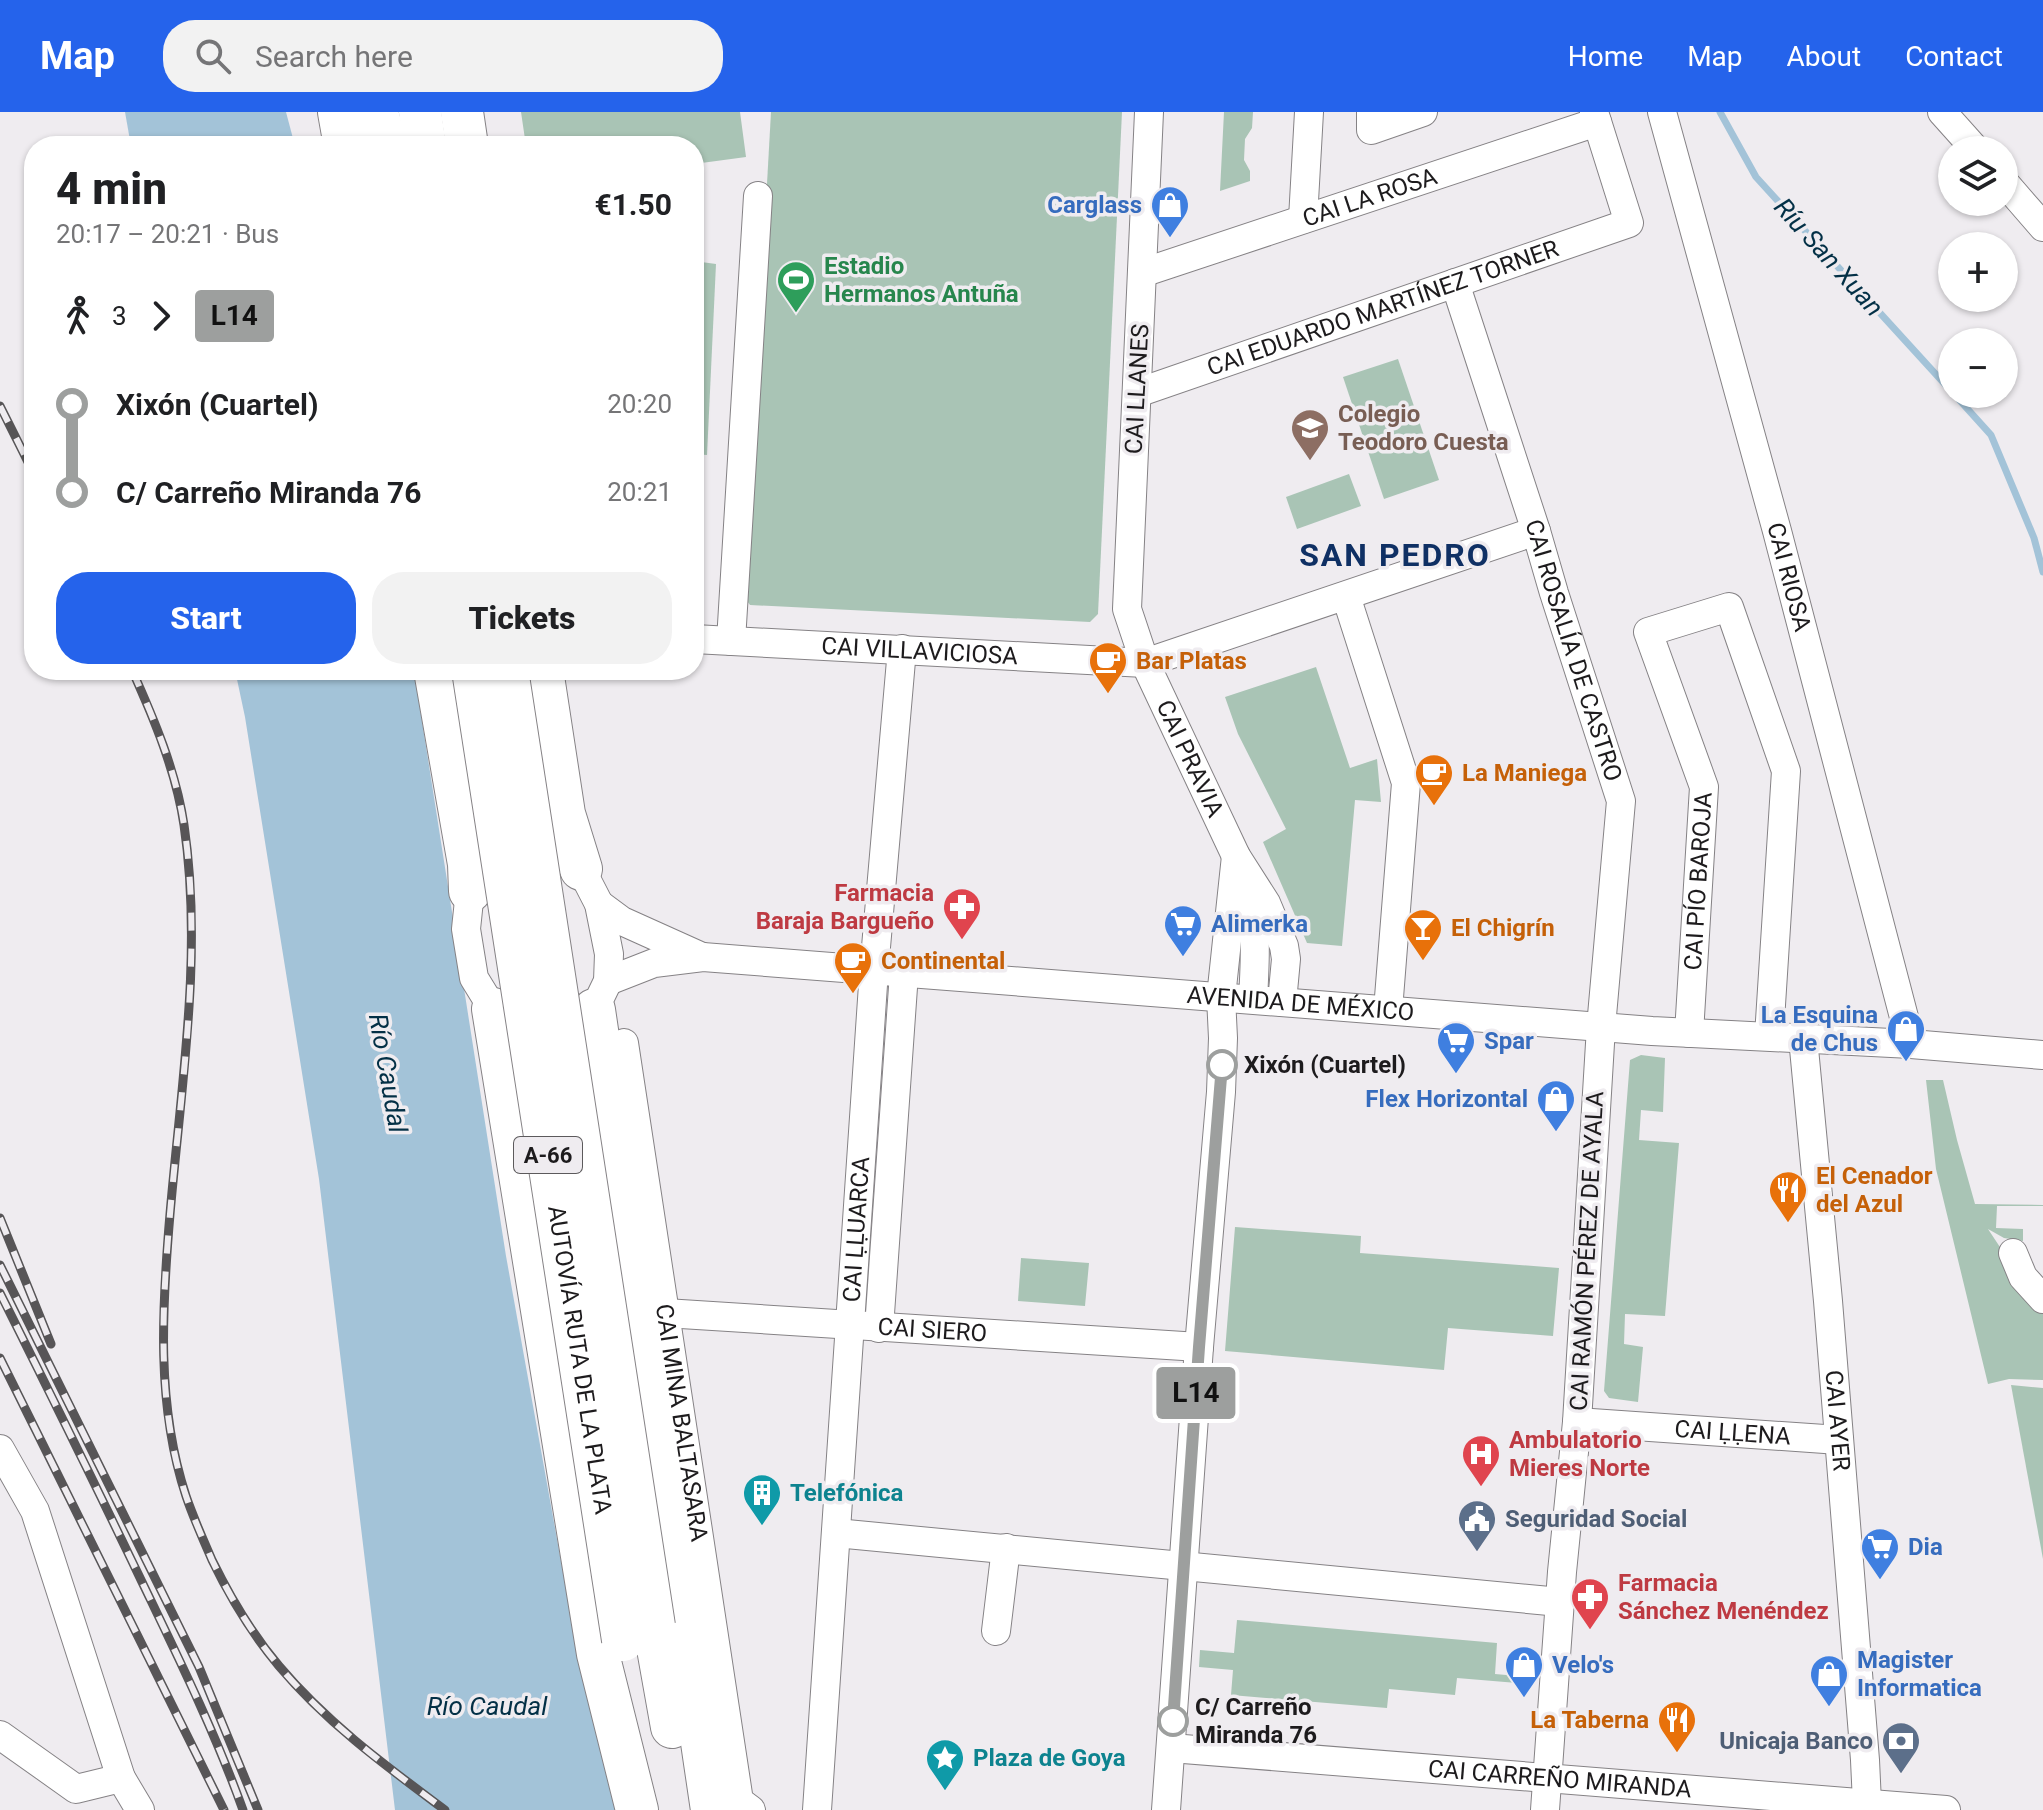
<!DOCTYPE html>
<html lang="en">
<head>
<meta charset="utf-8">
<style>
	:root { --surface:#fff; --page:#f2f2f2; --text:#202124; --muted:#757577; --accent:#2563eb }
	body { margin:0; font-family:Roboto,sans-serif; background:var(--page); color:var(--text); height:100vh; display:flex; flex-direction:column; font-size:30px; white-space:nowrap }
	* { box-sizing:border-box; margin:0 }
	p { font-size:26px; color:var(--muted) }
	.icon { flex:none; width:44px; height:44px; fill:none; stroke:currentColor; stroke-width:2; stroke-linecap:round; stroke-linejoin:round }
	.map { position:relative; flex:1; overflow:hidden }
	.side { position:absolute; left:24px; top:24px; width:680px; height:544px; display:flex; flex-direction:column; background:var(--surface); border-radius:32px; box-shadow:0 2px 6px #0004 }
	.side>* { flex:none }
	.badge { padding:0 16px; border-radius:6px; font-size:28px; line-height:52px }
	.fabs { position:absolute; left:1938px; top:24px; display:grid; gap:16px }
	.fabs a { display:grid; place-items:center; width:80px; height:80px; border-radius:50%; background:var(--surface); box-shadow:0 2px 6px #0004; font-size:40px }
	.map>.badge { position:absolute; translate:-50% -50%; box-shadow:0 0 0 4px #fff }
	.legs { display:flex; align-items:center; gap:12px; height:88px; padding:0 32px; font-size:26px }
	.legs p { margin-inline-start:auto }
	.summary { display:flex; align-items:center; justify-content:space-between; height:136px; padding:0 32px }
	h1 { font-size:44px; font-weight:800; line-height:60px }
	.cta { display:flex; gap:16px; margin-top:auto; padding:16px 32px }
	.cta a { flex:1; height:92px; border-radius:32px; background:var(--accent); color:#fff; font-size:32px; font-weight:800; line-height:92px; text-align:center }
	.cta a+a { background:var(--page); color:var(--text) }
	ul { padding:0 32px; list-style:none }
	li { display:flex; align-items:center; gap:28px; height:88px; font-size:30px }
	li i { display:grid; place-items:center; width:12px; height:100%; margin:0 10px; background:currentColor }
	li i::after { content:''; width:20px; height:20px; margin:-10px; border:6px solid; border-radius:50%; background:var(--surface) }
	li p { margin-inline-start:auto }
	li:first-child i { background:linear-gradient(#0000 50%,currentColor 0) }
	li:last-child i { background:linear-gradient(currentColor 50%,#0000 0) }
	header { display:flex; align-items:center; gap:48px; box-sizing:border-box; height:112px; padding:0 40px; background:var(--accent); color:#fff }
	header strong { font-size:38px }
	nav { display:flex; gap:44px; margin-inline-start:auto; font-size:28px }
	.search { width:560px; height:72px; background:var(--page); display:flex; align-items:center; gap:20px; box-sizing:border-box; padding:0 28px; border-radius:32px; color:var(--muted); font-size:30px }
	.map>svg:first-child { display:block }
	.green { fill:#a9c4b5 }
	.water { fill:#a3c3d8 }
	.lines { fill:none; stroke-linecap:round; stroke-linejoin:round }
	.stream { stroke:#a3c3d8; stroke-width:7 }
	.minor-casing { stroke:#858285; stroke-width:30 }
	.highway-casing { stroke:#858285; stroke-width:44 }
	.minor { stroke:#fff; stroke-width:28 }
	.highway { stroke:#fff; stroke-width:42 }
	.rail-casing { stroke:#575557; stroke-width:9 }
	.rail { stroke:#efecf0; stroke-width:6; stroke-dasharray:18; stroke-linecap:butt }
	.highway-bridge-casing { stroke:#858285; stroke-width:44; stroke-linecap:butt }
	.highway-bridge { stroke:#fff; stroke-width:42 }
	.line-1-casing { stroke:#fff; stroke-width:18 }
	.line-1 { stroke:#9d9f9e; stroke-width:12 }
	.stop-1-dot { fill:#fff; stroke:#9d9f9e; stroke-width:4 }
	.labels { text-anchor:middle; stroke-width:7; stroke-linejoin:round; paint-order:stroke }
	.shield { fill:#efecf0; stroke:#5c5a5c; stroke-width:2 }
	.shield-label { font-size:22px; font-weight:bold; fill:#1d1b1d }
	.street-label { font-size:24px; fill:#1d1b1d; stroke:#efecf0 }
	.shop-label { font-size:24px; font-weight:bold; fill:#366cbe; stroke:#efecf0; text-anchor:start }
	.leisure-label { font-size:24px; font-weight:bold; fill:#27864d; stroke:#efecf0; text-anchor:start }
	.education-label { font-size:24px; font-weight:bold; fill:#785e54; stroke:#efecf0; text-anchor:start }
	.food-label { font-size:24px; font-weight:bold; fill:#c56008; stroke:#efecf0; text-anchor:start }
	.health-label { font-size:24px; font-weight:bold; fill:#be3a42; stroke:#efecf0; text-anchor:start }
	.stop-label { font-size:24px; font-weight:bold; fill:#1d1b1d; stroke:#efecf0; text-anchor:start }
	.culture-label { font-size:24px; font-weight:bold; fill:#0d838f; stroke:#efecf0; text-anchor:start }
	.service-label { font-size:24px; font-weight:bold; fill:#4e5e75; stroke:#efecf0; text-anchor:start }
	.water-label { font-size:26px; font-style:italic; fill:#033046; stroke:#efecf0 }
	.district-label { font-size:32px; font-weight:bold; letter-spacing:2px; fill:#0f3064; stroke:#efecf0 }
</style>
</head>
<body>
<header>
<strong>Map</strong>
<div class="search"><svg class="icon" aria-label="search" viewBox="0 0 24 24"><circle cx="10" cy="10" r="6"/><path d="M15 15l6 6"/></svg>Search here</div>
<nav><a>Home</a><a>Map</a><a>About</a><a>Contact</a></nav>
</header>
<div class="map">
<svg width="2043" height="1698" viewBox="0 0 2043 1698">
	<rect width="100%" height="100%" fill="#efecf0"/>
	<g class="green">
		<path d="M521,0h219l6,45 -52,7v-18h-168z"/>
		<path d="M771,0h351l-24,502 -8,8 -340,-17 -6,-8z"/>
		<path d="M1224,0h29l-1,16 -7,11 -1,21 6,11v10l-30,10z"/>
		<path d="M694,149l22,3 -9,191 -13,-1z"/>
		<path d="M1398,247l41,121 -55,19 -41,-122z"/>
		<path d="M1349,362l12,32 -64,23 -11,-32z"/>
		<path d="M1316,555l34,101 27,-9 4,43 -26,-2 -13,146 -35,-3 -44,-101 23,-13 -48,-95 -13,-37z"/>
		<path d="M1641,943l24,3 -2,54 -22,-2 -2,30 40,3 -14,173 -40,-2 -1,30 19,3 -5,55 -29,-4 -5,-7 26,-331z"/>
		<path d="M1926,968h17l14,60 18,64 68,1v1h-46l-1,22 27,1v12l-19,-3 -16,-9 55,83v68l-34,-1 -21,5 -52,-215z"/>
		<path d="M1235,1115l126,9 -1,17 199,15 -6,68 -105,-8 -4,42 -219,-19z"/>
		<path d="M1021,1146l68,5 -4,43 -67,-5z"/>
		<path d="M2011,1273l32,3v171z"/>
		<path d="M1237,1508l260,23 -2,31 33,3 1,7 -72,-6 -2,17 -66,-6 -2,19 -156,-13 2,-25 -34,-3 1,-17 34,3z"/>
	</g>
	<g class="water">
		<path d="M125,0h161l9,34h-164z"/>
		<path d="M235,558h179l92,586 60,333 50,221h-221l-76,-631 -74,-462z"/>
	</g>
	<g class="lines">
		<g class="stream">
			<path d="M1720,0l36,65 196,215"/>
			<path d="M1954,282l37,41 43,103 9,34"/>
		</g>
		<g class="minor-casing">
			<g id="minor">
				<path id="s1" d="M1149,0l-22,497 18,54 91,193 30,47 18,43 2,13 -4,43"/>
				<path d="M1371,0v18l52,-18"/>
				<path id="s2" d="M1662,0l115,419 134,513"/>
				<path d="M1942,0l34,38"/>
				<path d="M2004,70l39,45"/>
				<path d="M1303,107l6,-107"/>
				<path id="s3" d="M1142,161l455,-151"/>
				<path id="s4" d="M1455,171l81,248 18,62 67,208 -20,226 -24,395 -15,150 -17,238"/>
				<path id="s5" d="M1137,281l492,-170 -35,-111"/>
				<path d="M1346,484l60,187 -18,227"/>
				<path id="s6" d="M694,527l451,24 391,-132"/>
				<path d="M731,529l27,-445"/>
				<path d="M520,739h29l32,18 18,35 10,50 -1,27 -14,29 -24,19 -19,3 -29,-1 -29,-22 -19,-31 -8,-49 4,-38 21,-30z"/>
				<path d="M1246,775c12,37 9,74 7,112"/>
				<path d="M599,792l23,17 80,36"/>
				<path id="s7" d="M608,869l46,-18 49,-6 949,74 259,13 132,11"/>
				<path id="s8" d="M1689,921l15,-246 -56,-155 81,-25 57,164 -17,265"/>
				<path id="s9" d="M1803,926l25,263 37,459 2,43"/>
				<path id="s10" d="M624,931l115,758 12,9"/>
				<path d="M2013,1141l10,24 20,22"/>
				<path id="s11" d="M665,1201l534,34"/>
				<path d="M879,1216l25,-355"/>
				<path id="s12" d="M1577,1310l262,18"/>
				<path d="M0,1337l35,62 86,267 19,32"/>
				<path d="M836,1421l724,69"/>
				<path d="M996,1519l10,-83"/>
				<path d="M0,1623l76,54 45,-11"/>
				<path id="s13" d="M1171,1636l775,62"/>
				<path id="s14" d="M817,1698l57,-840 28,-321"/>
				<path d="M1166,1698l33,-463 22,-255 2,-54 -2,-41 15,-141"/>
			</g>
		</g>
		<g class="highway-casing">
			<g id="highway">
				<path d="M339,0l6,34"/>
				<path d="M377,0l9,34"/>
				<path d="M420,0l5,34"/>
				<path d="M462,0l5,34"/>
				<path d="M435,558l34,194 1,27"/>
				<path d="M542,558l22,144 17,55"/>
				<path d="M493,897l105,645 39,156"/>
				<path d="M594,898l118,800"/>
				<path d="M654,1514l18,101"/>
			</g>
		</g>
		<use href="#minor" class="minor"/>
		<use href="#highway" class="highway"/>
		<g class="rail-casing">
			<g id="rail">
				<path d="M0,294l34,68"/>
				<path d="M132,558c22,49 44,101 52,155 19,128 -3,261 -14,389 -8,94 -14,191 16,282 7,21 17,43 26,64 18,37 40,74 67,106 48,57 107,100 166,144"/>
				<path d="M0,1106l51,126"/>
				<path d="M0,1153l199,402 59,143"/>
				<path d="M0,1181c48,96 96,193 142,289 36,75 73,150 101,228"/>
				<path d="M0,1246l224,452"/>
			</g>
		</g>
		<use href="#rail" class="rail"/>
		<g class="highway-bridge-casing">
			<g id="highway-bridge">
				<path id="s15" d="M473,558l150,970"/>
				<path d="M507,558l147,956"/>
			</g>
		</g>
		<use href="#highway-bridge" class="highway-bridge"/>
	</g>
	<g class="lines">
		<g class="line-1-casing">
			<path id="line-1" d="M1173,1609l26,-374 23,-282"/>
		</g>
		<use href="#line-1" class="line-1"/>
	</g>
	<defs>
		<g id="shop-pin" transform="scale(2)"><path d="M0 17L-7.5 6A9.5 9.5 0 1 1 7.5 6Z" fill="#3f7fe0" stroke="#efecf0"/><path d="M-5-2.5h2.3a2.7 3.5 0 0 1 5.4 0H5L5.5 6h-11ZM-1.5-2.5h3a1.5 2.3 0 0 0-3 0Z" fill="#fff"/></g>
		<g id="stadium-pin" transform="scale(2)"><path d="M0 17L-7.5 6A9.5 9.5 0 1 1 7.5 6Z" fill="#2e9e5b" stroke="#efecf0"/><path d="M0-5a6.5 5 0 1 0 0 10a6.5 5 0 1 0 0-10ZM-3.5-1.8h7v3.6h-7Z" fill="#fff"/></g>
		<g id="school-pin" transform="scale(2)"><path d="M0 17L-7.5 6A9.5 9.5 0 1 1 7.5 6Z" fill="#8d6e63" stroke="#efecf0"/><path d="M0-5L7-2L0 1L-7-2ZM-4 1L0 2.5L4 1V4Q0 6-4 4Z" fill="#fff"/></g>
		<g id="cafe-pin" transform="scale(2)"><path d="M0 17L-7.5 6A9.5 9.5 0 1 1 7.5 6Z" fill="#e8710a" stroke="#efecf0"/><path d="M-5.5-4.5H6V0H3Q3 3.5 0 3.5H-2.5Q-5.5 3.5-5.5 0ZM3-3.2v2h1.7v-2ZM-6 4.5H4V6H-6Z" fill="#fff"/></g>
		<g id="pharmacy-pin" transform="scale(2)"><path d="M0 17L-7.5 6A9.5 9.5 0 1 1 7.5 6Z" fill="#e0444e" stroke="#efecf0"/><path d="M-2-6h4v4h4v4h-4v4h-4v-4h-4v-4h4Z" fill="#fff"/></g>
		<g id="supermarket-pin" transform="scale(2)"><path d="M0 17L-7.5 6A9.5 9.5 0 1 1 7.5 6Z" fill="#3f7fe0" stroke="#efecf0"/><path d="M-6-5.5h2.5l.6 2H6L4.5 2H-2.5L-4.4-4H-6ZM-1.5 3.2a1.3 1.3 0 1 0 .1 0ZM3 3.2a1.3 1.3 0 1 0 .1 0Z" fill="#fff"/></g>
		<g id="bar-pin" transform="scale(2)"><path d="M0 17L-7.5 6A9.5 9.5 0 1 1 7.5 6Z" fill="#e8710a" stroke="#efecf0"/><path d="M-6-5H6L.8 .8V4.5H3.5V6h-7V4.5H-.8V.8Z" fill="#fff"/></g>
		<g id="restaurant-pin" transform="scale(2)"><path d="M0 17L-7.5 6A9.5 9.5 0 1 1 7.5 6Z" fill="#e8710a" stroke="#efecf0"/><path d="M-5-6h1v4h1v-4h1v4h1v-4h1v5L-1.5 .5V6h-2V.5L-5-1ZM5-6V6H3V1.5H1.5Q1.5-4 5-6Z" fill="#fff"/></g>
		<g id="hospital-pin" transform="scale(2)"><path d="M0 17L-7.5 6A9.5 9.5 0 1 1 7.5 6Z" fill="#e0444e" stroke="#efecf0"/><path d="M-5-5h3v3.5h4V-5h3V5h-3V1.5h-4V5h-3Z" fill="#fff"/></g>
		<g id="building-pin" transform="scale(2)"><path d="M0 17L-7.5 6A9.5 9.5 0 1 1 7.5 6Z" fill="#0f9aa8" stroke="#efecf0"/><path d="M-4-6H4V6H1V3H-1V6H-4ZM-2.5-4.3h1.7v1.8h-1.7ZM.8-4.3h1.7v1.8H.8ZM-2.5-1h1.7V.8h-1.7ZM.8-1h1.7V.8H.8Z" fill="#fff"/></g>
		<g id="civic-pin" transform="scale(2)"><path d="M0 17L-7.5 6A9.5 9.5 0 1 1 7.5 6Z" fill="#5c6f8a" stroke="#efecf0"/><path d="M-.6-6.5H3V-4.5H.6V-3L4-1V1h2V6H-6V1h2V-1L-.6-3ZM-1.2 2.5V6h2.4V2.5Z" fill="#fff"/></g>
		<g id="bank-pin" transform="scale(2)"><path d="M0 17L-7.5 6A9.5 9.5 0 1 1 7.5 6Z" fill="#5c6f8a" stroke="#efecf0"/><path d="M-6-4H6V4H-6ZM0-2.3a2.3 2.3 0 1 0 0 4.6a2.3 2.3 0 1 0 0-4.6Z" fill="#fff"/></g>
		<g id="sight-pin" transform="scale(2)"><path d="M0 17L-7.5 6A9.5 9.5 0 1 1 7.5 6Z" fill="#0f9aa8" stroke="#efecf0"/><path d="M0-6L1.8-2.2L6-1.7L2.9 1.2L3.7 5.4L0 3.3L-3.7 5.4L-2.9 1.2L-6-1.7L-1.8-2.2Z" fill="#fff"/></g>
	</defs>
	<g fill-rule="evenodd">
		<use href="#shop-pin" x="1170" y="93"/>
		<use href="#stadium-pin" x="796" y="168"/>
		<use href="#school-pin" x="1310" y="316"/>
		<use href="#cafe-pin" x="1108" y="549"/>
		<use href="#cafe-pin" x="1434" y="661"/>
		<use href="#pharmacy-pin" x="962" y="795"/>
		<use href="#supermarket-pin" x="1183" y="812"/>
		<use href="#bar-pin" x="1423" y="816"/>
		<use href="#cafe-pin" x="853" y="849"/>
		<use href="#shop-pin" x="1906" y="917"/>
		<use href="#supermarket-pin" x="1456" y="929"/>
		<use href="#shop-pin" x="1556" y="987"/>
		<use href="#restaurant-pin" x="1788" y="1078"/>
		<use href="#hospital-pin" x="1481" y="1342"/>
		<use href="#building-pin" x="762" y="1381"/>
		<use href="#civic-pin" x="1477" y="1407"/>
		<use href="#supermarket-pin" x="1880" y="1435"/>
		<use href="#pharmacy-pin" x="1590" y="1485"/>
		<use href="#shop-pin" x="1524" y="1553"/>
		<use href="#shop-pin" x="1829" y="1562"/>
		<use href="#restaurant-pin" x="1677" y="1608"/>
		<use href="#bank-pin" x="1901" y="1629"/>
		<use href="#sight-pin" x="945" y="1646"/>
	</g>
	<g class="stop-1-dot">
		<circle cx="1222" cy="953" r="14"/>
		<circle cx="1173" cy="1609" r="14"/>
	</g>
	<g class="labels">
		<rect class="shield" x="514" y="1025" width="68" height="36" rx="6"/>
		<g class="shield-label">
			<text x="548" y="1051">A-66</text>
		</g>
		<g class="street-label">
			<text dy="8" stroke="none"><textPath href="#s3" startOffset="240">CAI LA ROSA</textPath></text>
			<text dy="8" stroke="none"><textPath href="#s5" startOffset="260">CAI EDUARDO MARTÍNEZ TORNER</textPath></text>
			<text transform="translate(1137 277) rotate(-87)" y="8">CAI LLANES</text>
			<text dy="8" stroke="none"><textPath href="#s2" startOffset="482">CAI RIOSA</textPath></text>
			<text dy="8" stroke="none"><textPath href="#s6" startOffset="226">CAI VILLAVICIOSA</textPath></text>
			<text dy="8" stroke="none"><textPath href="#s4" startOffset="386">CAI ROSALÍA DE CASTRO</textPath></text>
			<text dy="8" stroke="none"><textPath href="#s1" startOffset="660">CAI PRAVIA</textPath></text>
			<text dy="8" stroke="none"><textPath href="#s8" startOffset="152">CAI PÍO BAROJA</textPath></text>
			<text dy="8" stroke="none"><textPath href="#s7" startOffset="698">AVENIDA DE MÉXICO</textPath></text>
			<text dy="8" stroke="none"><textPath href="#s14" startOffset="582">CAI ḶḶUARCA</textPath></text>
			<text transform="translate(1587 1139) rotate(-87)" y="8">CAI RAMÓN PÉREZ DE AYALA</text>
			<text dy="8" stroke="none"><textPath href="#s11" startOffset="268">CAI SIERO</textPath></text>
			<text dy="8" stroke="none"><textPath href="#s15" startOffset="698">AUTOVÍA RUTA DE LA PLATA</textPath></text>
			<text dy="8" stroke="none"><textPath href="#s9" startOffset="384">CAI AYER</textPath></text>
			<text dy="8" stroke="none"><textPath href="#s10" startOffset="384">CAI MINA BALTASARA</textPath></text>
			<text dy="8" stroke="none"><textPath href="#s12" startOffset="156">CAI ḶḶENA</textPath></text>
			<text dy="8" stroke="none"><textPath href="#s13" startOffset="390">CAI CARREÑO MIRANDA</textPath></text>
		</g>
		<g class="shop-label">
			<text x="1142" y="101" text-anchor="end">Carglass</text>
			<text x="1211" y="820">Alimerka</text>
			<text x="1878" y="911" text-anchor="end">La Esquina<tspan x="1878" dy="28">de Chus</tspan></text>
			<text x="1484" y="937">Spar</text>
			<text x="1528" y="995" text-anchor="end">Flex Horizontal</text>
			<text x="1908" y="1443">Dia</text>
			<text x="1857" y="1556">Magister<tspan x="1857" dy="28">Informatica</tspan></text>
			<text x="1552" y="1561">Velo's</text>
		</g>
		<g class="leisure-label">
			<text x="824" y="162">Estadio<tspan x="824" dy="28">Hermanos Antuña</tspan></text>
		</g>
		<g class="education-label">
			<text x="1338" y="310">Colegio<tspan x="1338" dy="28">Teodoro Cuesta</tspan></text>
		</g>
		<g class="food-label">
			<text x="1136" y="557">Bar Platas</text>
			<text x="1462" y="669">La Maniega</text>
			<text x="1451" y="824">El Chigrín</text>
			<text x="881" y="857">Continental</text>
			<text x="1816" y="1072">El Cenador<tspan x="1816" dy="28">del Azul</tspan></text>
			<text x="1649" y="1616" text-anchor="end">La Taberna</text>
		</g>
		<g class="health-label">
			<text x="934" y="789" text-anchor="end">Farmacia<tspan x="934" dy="28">Baraja Bargueño</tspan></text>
			<text x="1509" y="1336">Ambulatorio<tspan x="1509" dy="28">Mieres Norte</tspan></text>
			<text x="1618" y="1479">Farmacia<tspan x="1618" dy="28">Sánchez Menéndez</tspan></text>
		</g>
		<g class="stop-label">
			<text x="1244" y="961">Xixón (Cuartel)</text>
			<text x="1195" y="1603">C/ Carreño<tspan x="1195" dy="28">Miranda 76</tspan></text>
		</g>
		<g class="culture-label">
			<text x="790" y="1389">Telefónica</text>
			<text x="973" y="1654">Plaza de Goya</text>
		</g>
		<g class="service-label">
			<text x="1505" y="1415">Seguridad Social</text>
			<text x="1873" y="1637" text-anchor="end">Unicaja Banco</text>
		</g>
		<g class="water-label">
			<text transform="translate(1829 145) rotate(48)" y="9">Ríu San Xuan</text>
			<text transform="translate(388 961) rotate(80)" y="9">Río Caudal</text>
			<text x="487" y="1603">Río Caudal</text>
		</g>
		<g class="district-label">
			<text x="1395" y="454">SAN PEDRO</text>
		</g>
	</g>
</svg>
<div class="fabs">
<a><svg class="icon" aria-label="layers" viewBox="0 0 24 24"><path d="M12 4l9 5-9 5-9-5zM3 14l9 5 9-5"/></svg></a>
<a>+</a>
<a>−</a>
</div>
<b class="badge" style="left:1196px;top:1281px;background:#9d9f9e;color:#111">L14</b>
<section class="side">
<div class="summary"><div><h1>4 min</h1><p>20:17 – 20:21 · Bus</p></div><b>€1.50</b></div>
<div class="legs"><svg class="icon" aria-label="walk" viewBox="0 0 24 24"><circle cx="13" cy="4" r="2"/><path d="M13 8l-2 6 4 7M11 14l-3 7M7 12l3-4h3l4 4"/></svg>3<svg class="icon" aria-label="forward" viewBox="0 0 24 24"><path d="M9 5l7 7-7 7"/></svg><b class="badge" style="background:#9d9f9e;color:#111">L14</b></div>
<ul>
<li><i style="color:#9d9f9e"></i><b>Xixón (Cuartel)</b><p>20:20</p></li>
<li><i style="color:#9d9f9e"></i><b>C/ Carreño Miranda 76</b><p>20:21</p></li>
</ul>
<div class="cta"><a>Start</a><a>Tickets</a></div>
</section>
</div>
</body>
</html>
